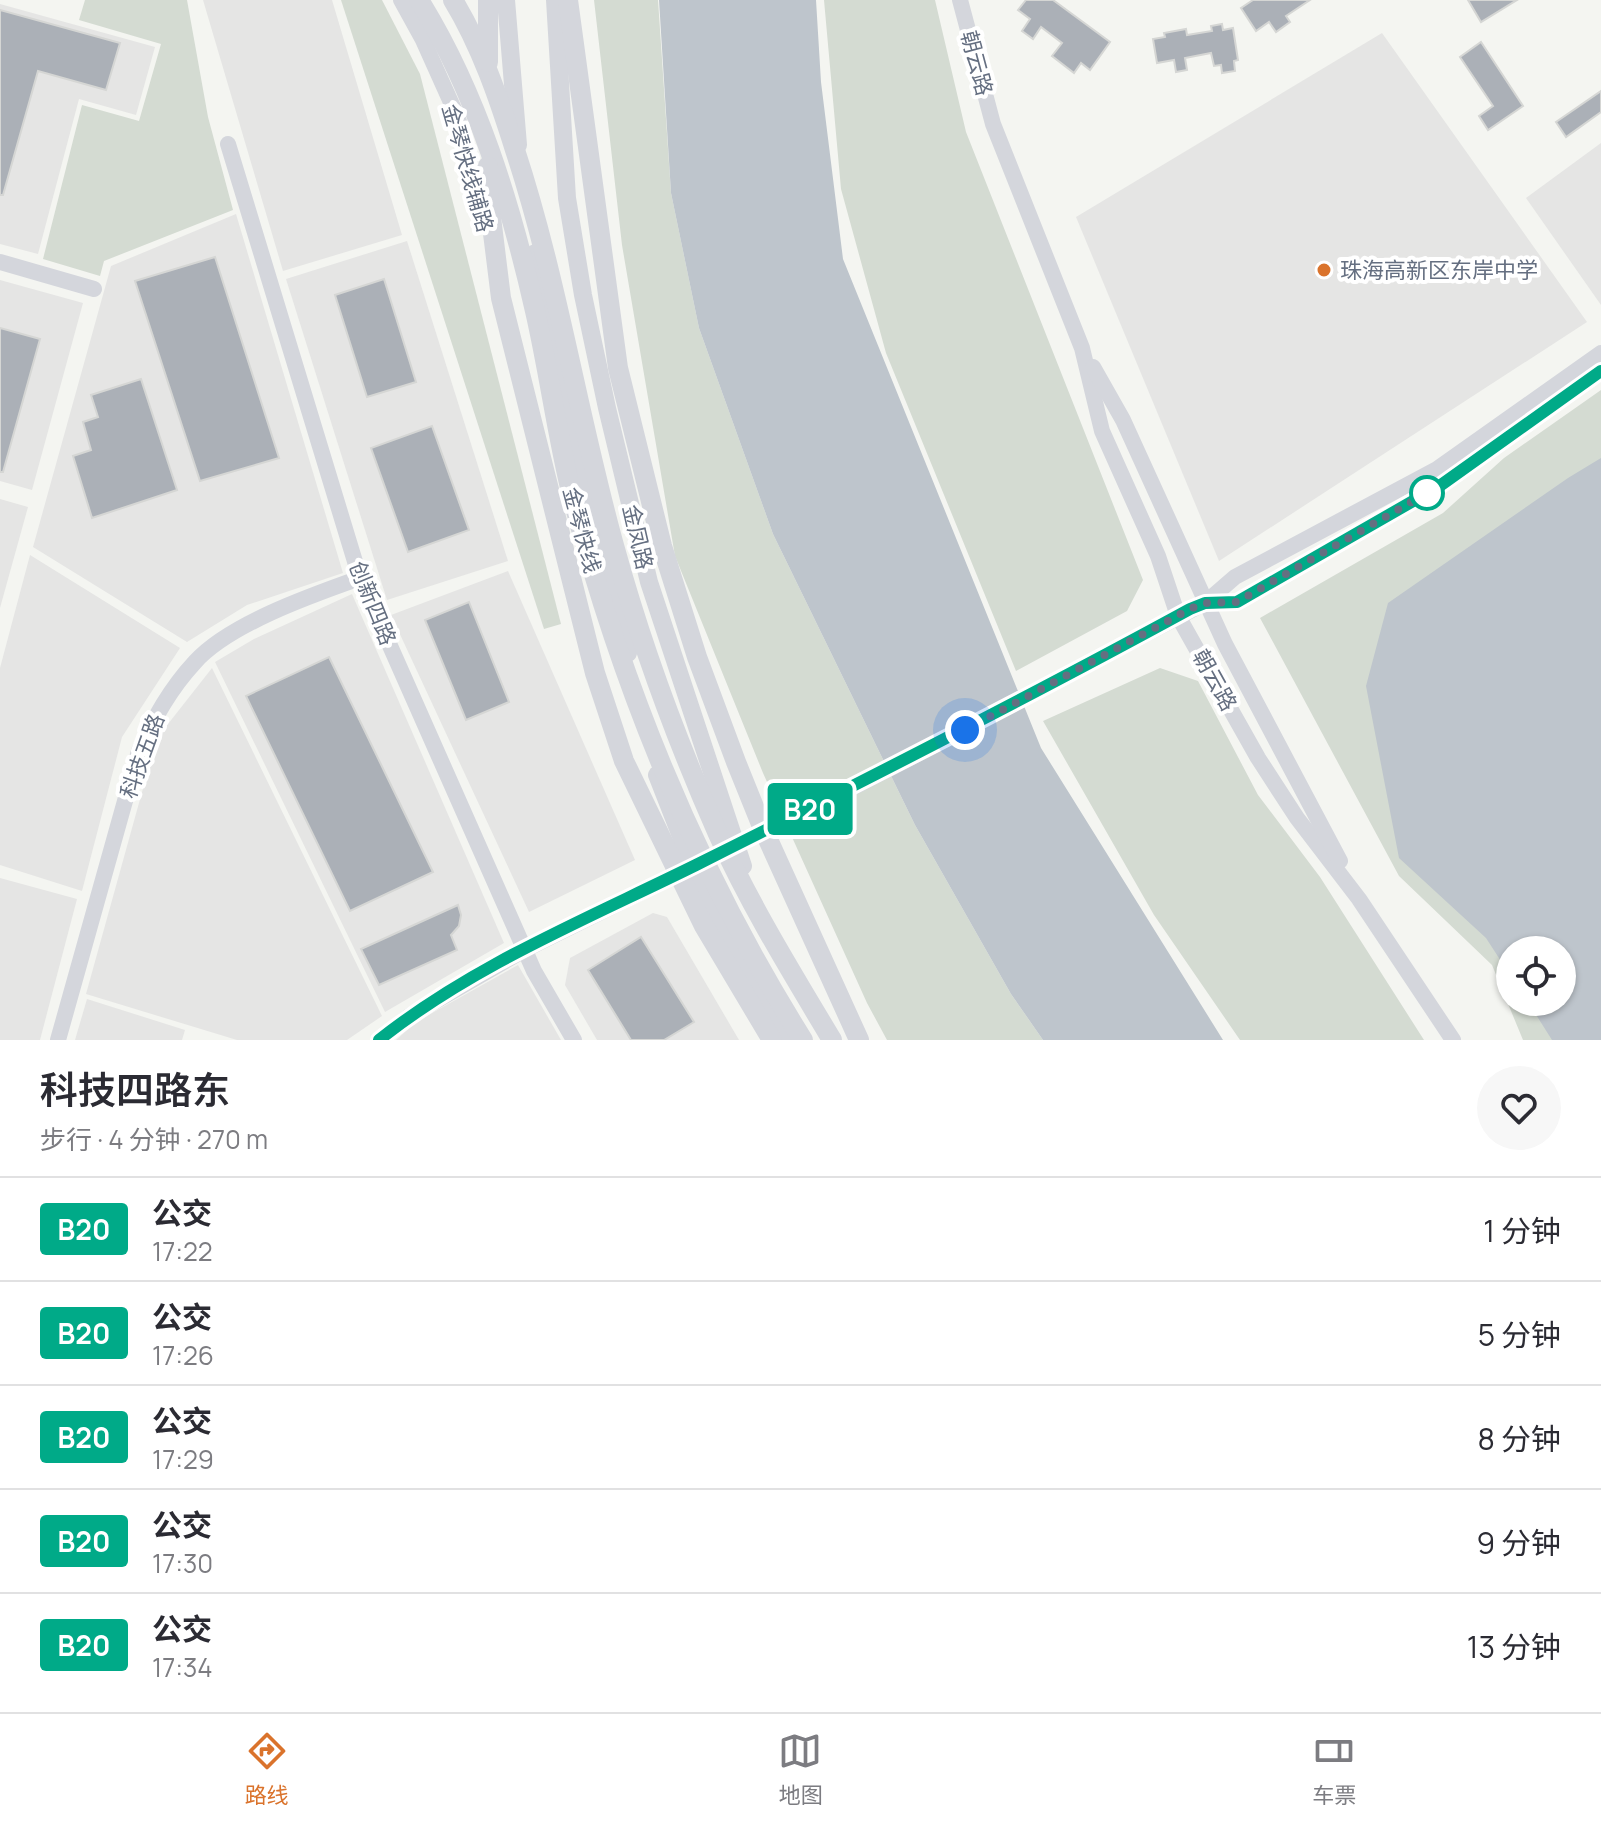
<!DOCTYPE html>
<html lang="zh">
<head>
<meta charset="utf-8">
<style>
	:root { --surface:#fff; --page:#f7f7f7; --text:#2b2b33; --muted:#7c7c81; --line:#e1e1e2; --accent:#da732c }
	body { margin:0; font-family:Manrope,"Noto Sans SC",sans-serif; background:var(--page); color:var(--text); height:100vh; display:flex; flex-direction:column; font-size:30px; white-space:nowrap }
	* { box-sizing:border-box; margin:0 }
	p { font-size:26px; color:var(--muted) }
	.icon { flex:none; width:44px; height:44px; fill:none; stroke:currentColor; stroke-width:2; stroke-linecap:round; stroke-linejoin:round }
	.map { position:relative; height:1040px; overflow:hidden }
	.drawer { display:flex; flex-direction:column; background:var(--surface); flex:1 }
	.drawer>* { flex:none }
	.badge { padding:0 16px; border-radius:6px; font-size:28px; line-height:52px }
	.controls { position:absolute; left:1496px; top:936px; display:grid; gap:16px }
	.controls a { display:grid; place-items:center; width:80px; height:80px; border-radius:50%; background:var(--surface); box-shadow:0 2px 6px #0004; font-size:40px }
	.you { position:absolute; width:40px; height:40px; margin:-20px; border:6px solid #fff; border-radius:50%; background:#1a73e8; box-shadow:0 0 0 12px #1a73e833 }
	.map>.badge { position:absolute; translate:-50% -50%; box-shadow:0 0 0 4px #fff }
	.round { display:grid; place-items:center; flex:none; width:84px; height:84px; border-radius:42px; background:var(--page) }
	.headline { display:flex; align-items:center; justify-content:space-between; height:136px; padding:0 40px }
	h1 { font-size:38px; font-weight:600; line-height:60px }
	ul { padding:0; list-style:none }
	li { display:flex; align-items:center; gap:24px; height:104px; padding:0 40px; border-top:2px solid var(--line) }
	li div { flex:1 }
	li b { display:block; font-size:30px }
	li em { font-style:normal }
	li .badge { min-width:88px; font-weight:700; text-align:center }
	.dock { display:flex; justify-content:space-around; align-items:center; height:112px; border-top:2px solid var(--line); background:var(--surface); font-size:22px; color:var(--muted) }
	.dock a { display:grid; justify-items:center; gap:4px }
	.dock .active { color:var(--accent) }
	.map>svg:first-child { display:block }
	.built { fill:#e5e5e4 }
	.green { fill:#d4dbd2; fill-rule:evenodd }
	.water { fill:#bec5cc }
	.building { fill:#abb0b7; stroke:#d5d6d4; stroke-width:2 }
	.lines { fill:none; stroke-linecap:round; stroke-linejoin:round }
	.secondary { stroke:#d4d6dc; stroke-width:16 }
	.primary { stroke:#d4d6dc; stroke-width:18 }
	.highway { stroke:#d4d6dc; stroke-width:20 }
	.line-casing { stroke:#fff; stroke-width:18 }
	.line { stroke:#0a8; stroke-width:12 }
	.walk { stroke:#656f81; stroke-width:8; stroke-dasharray:0 14.4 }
	.poi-dot { fill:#da732c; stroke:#fff; stroke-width:3 }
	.stop-dot { fill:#fff; stroke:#0a8; stroke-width:4 }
	.labels { text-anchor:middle; stroke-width:8; stroke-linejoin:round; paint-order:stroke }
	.street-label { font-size:22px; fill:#656f81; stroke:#fff }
	.poi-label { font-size:22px; fill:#656f81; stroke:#fff; text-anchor:start }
</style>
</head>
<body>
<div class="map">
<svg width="1601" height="1040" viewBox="0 0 1601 1040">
	<rect width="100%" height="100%" fill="#f4f5f1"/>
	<g class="built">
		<path d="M203,0h129l70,235 -119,36z"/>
		<path d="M0,4l155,43 -19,68 -57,-16 -41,155 -38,-10z"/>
		<path d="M1382,33l205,289 -368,239 -143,-344z"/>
		<path d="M1601,143v162l-75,-107z"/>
		<path d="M236,214l107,359 -96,32 -60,37 -154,-95 78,-281z"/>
		<path d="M407,241l101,320 -121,39 -101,-321z"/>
		<path d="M0,280l83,23 -51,187 -32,-9z"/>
		<path d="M0,499l28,8 -28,101z"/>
		<path d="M30,555l150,93 -58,89 -40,154 -82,-26v-197z"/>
		<path d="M508,571l127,289 -106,52 -138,-297z"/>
		<path d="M352,594l152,349 -119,69 -170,-350 39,-23z"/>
		<path d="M212,668l170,348 -35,24h-110l-151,-46 71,-256z"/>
		<path d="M0,878l77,21 -37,141h-40z"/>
		<path d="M653,913l14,4 72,123h-142l-32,-55 5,-27z"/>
		<path d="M518,965l43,75h-165l20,-18z"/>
		<path d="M87,999l98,31 -3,10h-107z"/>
	</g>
	<g class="green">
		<path d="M85,0h102l21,117 25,93 -129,51 -4,15 -57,-17 39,-154 57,16 22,-77 -82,-24z"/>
		<path d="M341,0h41l38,74 141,550 -17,5z"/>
		<path d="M594,0h64l13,193 28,135 74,206 142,291 96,169 32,46h-156l-20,-37 -104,-230 -88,-217 -53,-311z"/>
		<path d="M824,0h111l31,132 177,448 -16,31 -111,60 -130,-318 -45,-164z"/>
		<path d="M1601,390v650h-78l-31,-75 -93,-89 -139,-258 183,-105 61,-55zM1510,950h52v52h-52z"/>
		<path d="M1160,668l38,13 60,114 62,82 104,163h-184l-86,-125 -111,-194z"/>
	</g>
	<g class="water">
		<path d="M659,0h157l5,82 22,177 198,489 182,292h-180l-32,-46 -96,-169 -142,-291 -74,-206 -28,-135z"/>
		<path d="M1601,458v582h-49l-24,-38h34v-52h-52v25l-24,-37 -87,-80 -33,-172 22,-83 180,-125z"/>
	</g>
	<g class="building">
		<path d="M1026,0h27l57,42 -20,28 -9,-7 -7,10 -22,-17 10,-13 -21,-16 -8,12 -11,-8 8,-12 -12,-9z"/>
		<path d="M1253,0h57l-24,16 4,6 -14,10 -7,-10 -13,9 -15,-23z"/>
		<path d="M1468,0h49l-36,22z"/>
		<path d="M0,10l120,33 -14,47 -68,-19 -35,124h-3z"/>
		<path d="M1222,24l1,6 10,-2 5,32 -4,1 1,10 -13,2 -1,-8 -7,1 -3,-13 -26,5 2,12 -11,2 -2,-12 -17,3 -4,-24 12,-2 -1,-4 22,-4 1,6 25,-4 -1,-5z"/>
		<path d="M1481,42l42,64 -35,24 -9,-14 14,-10 -33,-49z"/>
		<path d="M1601,91v21l-35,25 -10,-15z"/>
		<path d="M215,257l64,201 -79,23 -65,-200z"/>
		<path d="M384,279l32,103 -49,15 -32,-102z"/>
		<path d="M0,328l40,11 -37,133h-3z"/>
		<path d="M141,379l36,111 -85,28 -19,-62 18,-6 -8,-28 15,-5 -7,-22z"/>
		<path d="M432,426l37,104 -61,22 -37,-104z"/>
		<path d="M469,602l40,100 -43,18 -41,-100z"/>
		<path d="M329,657l104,215 -83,39 -104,-215z"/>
		<path d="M458,905l3,10 -2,11 -8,9 6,15 -78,35 -18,-36z"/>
		<path d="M641,937l53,85 -30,18h-33l-43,-70z"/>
	</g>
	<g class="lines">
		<g class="secondary">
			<path d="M401,0l22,40 35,78 25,96"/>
			<path d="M960,0l33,124 89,224 20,83 56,125 20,60 80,142 39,60 62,81 94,141"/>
			<path d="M228,144l132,434 174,393 40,69"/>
			<path d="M0,262l94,27"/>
			<path d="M1093,367l30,53 102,224 115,217"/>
			<path d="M1205,603l32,-1 204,-117 160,-114"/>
			<path d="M58,1040l81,-289c15,-33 31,-62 56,-89 34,-38 117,-67 165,-84"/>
			<path d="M379,1040l29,-23 118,-68 338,-167 341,-179 30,-26 202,-108 164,-116"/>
		</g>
		<g class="primary">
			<path d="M506,0l12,145"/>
			<path d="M555,0l12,198 16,97 24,113 42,174 94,284"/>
			<path d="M535,253l43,197 50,203"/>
			<path d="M657,775l36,92 46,94 49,79"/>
		</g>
		<g class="highway">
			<path d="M419,0c58,93 92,205 116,311 14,61 22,124 37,185 50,192 125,375 231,544"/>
			<path d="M453,0c28,46 46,99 62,150 43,131 63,267 100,399 27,98 62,192 103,285 32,71 74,139 114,206"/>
			<path d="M568,0l50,368 44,178 35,111 39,105 25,62 98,216"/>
			<path d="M488,62v-62"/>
			<path d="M488,166v27l13,105 94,375 29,88 80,165 68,114"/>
		</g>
	</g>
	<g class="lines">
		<g class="line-casing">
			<path id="line" d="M379,1040c94,-75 210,-122 317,-175 166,-83 331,-167 494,-256l15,-6 32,-1 204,-117 160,-114"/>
		</g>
		<use href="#line" class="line"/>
		<path class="walk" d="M965,730l225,-121 15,-6 32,-1 190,-109"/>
	</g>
	<circle class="poi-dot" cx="1324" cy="270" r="8"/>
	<circle class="stop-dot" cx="1427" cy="493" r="16"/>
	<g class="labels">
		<g class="street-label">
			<text transform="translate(977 63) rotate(75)" y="8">朝云路</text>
			<text transform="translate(468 168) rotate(74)" y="8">金琴快线辅路</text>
			<text transform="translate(582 530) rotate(75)" y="8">金琴快线</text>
			<text transform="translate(638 537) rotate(77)" y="8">金凤路</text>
			<text transform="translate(373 603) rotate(68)" y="8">创新四路</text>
			<text transform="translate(1215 680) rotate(61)" y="8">朝云路</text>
			<text transform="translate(142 756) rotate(-70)" y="8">科技五路</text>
		</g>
		<g class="poi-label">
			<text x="1340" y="278">珠海高新区东岸中学</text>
		</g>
	</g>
</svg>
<div class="controls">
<a><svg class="icon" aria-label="locate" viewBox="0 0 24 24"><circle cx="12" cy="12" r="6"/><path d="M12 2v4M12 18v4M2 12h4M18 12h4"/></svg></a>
</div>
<div class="you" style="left:965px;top:730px"></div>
<b class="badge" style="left:810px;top:809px;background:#0a8;color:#fff">B20</b>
</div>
<section class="drawer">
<div class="headline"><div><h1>科技四路东</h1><p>步行 · 4 分钟 · 270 m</p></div><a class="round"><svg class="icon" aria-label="heart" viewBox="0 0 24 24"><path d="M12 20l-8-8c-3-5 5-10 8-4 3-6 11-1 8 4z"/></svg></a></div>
<ul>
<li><span class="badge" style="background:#0a8;color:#fff">B20</span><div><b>公交</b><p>17:22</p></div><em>1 分钟</em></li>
<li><span class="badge" style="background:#0a8;color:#fff">B20</span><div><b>公交</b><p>17:26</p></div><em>5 分钟</em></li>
<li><span class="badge" style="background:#0a8;color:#fff">B20</span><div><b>公交</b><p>17:29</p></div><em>8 分钟</em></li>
<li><span class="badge" style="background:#0a8;color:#fff">B20</span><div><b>公交</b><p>17:30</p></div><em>9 分钟</em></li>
<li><span class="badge" style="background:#0a8;color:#fff">B20</span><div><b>公交</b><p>17:34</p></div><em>13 分钟</em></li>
</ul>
</section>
<nav class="dock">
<a class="active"><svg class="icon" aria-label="directions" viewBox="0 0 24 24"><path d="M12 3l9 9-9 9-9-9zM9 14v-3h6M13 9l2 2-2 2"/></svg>路线</a>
<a><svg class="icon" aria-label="map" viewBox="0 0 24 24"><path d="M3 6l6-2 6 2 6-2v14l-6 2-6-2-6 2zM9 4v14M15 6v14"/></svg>地图</a>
<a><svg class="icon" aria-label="tickets" viewBox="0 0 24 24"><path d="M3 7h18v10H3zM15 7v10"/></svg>车票</a>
</nav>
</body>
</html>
